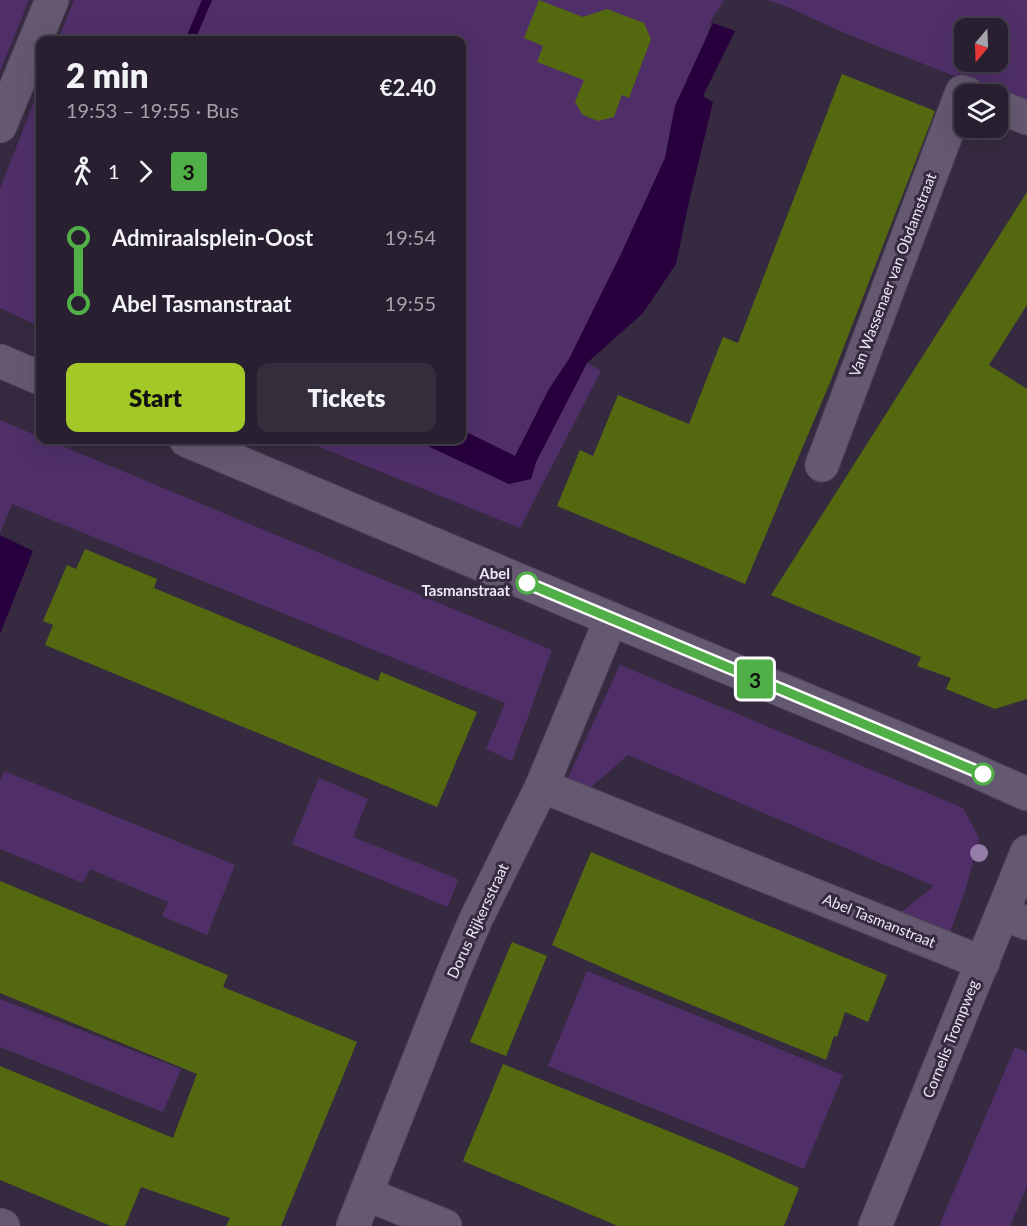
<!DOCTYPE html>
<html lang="en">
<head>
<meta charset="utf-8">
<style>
	:root { --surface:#282030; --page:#342d3c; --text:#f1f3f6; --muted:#a5a3ab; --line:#443e4c; --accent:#a3c927 }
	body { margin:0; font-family:Lato,sans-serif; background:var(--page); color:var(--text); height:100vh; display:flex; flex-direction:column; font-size:22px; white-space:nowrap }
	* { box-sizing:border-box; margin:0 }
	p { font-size:20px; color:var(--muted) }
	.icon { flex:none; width:33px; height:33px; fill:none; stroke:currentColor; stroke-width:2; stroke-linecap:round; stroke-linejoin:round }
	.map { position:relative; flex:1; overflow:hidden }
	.details { position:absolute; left:36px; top:36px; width:430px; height:408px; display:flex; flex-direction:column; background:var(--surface); border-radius:12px; box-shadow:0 6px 24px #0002,0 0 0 2px var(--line) }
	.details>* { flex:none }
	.badge { padding:0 12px; border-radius:4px; font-size:21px; line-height:39px }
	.needle { width:39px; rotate:199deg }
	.fabs { position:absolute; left:954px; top:18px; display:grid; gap:12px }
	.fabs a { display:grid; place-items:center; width:54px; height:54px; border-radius:12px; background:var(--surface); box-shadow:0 6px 24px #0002,0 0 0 2px var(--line); font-size:30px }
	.map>.badge { position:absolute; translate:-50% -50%; box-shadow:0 0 0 3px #fff }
	.legs { display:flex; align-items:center; gap:9px; height:66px; padding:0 30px; font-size:20px }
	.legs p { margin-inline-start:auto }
	.summary { display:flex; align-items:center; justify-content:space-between; height:102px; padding:0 30px }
	h1 { font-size:33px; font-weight:800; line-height:45px }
	.primary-button { display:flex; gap:12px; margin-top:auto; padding:12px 30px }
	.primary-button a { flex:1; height:69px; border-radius:12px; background:var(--accent); color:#111; font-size:24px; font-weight:800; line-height:69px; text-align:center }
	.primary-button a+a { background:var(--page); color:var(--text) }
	ul { padding:0 30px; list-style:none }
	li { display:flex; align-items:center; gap:21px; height:66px; font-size:22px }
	li i { display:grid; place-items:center; width:9px; height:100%; margin:0 8px; background:currentColor }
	li i::after { content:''; width:15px; height:15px; margin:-8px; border:4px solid; border-radius:50%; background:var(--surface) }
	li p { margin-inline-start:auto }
	li:first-child i { background:linear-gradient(#0000 50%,currentColor 0) }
	li:last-child i { background:linear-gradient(currentColor 50%,#0000 0) }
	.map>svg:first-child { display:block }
	.green { fill:#502f69; fill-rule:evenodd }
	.water { fill:#27003d }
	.building { fill:#54690f }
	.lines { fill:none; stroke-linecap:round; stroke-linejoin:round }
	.minor-casing { stroke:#4f4558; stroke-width:35 }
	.tertiary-casing { stroke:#4f4558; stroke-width:35 }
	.minor { stroke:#655971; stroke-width:33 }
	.tertiary { stroke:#655971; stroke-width:33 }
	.tree { fill:#947da7 }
	.line-1-casing { stroke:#fff; stroke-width:14 }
	.line-1 { stroke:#50af46; stroke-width:9 }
	.stop-1-dot { fill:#fff; stroke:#50af46; stroke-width:3 }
	.labels { text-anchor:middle; stroke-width:6; stroke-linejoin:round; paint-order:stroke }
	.street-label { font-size:15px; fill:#eee7f5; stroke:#362a40 }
	.stop-label { font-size:15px; font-weight:bold; fill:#eee7f5; stroke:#362a40; text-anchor:end }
</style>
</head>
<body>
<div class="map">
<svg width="1027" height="1226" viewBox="0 0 1027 1226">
	<rect width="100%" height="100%" fill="#362a40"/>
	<g class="green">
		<path d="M0,0h29l-29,71z"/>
		<path d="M74,0h128l-17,40h-127z"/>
		<path d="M212,0h512l-13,21 -3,13 -33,72 -10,52 -44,96 -52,105 -20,30 -34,67 -53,-26v-390h-267z"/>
		<path d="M767,0h260v104l-183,-71 -54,-25zM964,28h34v34h-34z"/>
		<path d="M40,86v241l-40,-19v-119z"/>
		<path d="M587,363l14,8 -81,157 -218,-88h113l94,44 22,-5 5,-17z"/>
		<path d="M0,420l40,17v3h8l504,210 -40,111 -26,-12 19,-46 -493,-199 -12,29z"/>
		<path d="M620,665l343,143 16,30 -13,50 -18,50 -54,-20 40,-32 -306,-131 -40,35 -22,-8z"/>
		<path d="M4,771l231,94 -28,70 -45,-19 6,-14 -78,-33 -7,14 -83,-34v-67z"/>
		<path d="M319,778l49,21 -15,38 105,42 -10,28 -156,-63z"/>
		<path d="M587,971l256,104 -39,94 -256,-103z"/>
		<path d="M0,999l181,70 -18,43 -163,-65z"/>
		<path d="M1015,1047l12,5v134l-17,40h-71z"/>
	</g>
	<g class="water">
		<path d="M202,0h10l-17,40h-10z"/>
		<path d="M713,23l22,8 -32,65 10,6 -25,104 -12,58 -33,49 -56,50 -51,99 -5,17 -22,5 -94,-44h47v-10l53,26 34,-67 20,-30 52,-105 44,-96 10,-52z"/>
		<path d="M0,535l33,16 -33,83z"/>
	</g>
	<g class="building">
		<path d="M539,0l44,17 24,-8 37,14 7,16 -22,59 -7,-3 -8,22 -16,4 -15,-6 -8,-13 9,-22 -47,-18 6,-16 -19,-8z"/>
		<path d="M842,74l93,37 -104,269 -86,204 -188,-78 23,-56 13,6 25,-61 71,29 34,-87 15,6z"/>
		<path d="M1027,192v113l-38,60 38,24v310l-32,10 -49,-20 5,-11 -34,-12 4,-9 -150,-62z"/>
		<path d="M85,549l72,30 -3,9 224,93 3,-9 96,40 -40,95 -392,-162 8,-20 -10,-4 24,-56 9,4z"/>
		<path d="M591,852l296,123 -19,47 -23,-10 -8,25 -3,-1 -8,24 -200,-82 -74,-33z"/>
		<path d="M0,881l228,94 -5,12 134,55 -76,184h-55l4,-8 -89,-31 -16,39h-14l-111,-46v-114l173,72 24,-64 -197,-81z"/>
		<path d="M512,942l35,14 -41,100 -36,-14z"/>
		<path d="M503,1064l224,91 72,33 -15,38h-166l-155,-65z"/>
	</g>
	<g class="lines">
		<g class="minor-casing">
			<g id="minor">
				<path d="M998,106l29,12"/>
				<path d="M0,126l52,-126"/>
				<path d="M822,465l140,-373 6,2"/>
				<path d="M542,786l441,177"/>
				<path d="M1002,914l25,9"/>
				<path d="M366,1194l79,32"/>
				<path d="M0,1225l3,1"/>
				<path d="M353,1226l100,-253 22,-52 67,-135 69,-167"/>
			</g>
		</g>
		<g class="tertiary-casing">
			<g id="tertiary">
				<path d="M0,361l40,17"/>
				<path d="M186,440l425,179 351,146 65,29"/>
				<path d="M875,1226l152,-374"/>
			</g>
		</g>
		<use href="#minor" class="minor"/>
		<use href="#tertiary" class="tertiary"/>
	</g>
	<circle class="tree" cx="979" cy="853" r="9"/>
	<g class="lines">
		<g class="line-1-casing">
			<path id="line-1" d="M527,583l456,191"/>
		</g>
		<use href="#line-1" class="line-1"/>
	</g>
	<g class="stop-1-dot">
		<circle cx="527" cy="583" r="10"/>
		<circle cx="983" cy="774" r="10"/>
	</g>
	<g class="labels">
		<g class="street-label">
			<text transform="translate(893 275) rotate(-69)" y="5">Van Wassenaer van Obdamstraat</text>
			<text transform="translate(478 921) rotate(-65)" y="5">Dorus Rijkersstraat</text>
			<text transform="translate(879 921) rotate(22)" y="5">Abel Tasmanstraat</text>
			<text transform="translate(951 1039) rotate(-68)" y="5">Cornelis Trompweg</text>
		</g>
		<g class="stop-label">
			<text x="510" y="579">Abel<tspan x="510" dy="17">Tasmanstraat</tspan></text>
		</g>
	</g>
</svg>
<div class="fabs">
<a><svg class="needle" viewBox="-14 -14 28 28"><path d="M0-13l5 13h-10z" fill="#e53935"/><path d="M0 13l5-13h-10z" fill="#a5a3ab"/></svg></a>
<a><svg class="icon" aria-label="layers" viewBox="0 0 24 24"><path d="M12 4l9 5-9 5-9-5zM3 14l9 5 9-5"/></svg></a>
</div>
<b class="badge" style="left:755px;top:679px;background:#50af46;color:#111">3</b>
<section class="details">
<div class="summary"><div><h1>2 min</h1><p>19:53 – 19:55 · Bus</p></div><b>€2.40</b></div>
<div class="legs"><svg class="icon" aria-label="walk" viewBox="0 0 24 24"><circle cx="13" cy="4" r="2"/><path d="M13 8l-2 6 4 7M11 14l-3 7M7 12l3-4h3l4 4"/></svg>1<svg class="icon" aria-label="forward" viewBox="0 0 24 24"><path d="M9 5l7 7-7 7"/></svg><b class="badge" style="background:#50af46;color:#111">3</b></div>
<ul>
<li><i style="color:#50af46"></i><b>Admiraalsplein-Oost</b><p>19:54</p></li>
<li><i style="color:#50af46"></i><b>Abel Tasmanstraat</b><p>19:55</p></li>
</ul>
<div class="primary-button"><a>Start</a><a>Tickets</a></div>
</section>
</div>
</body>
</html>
